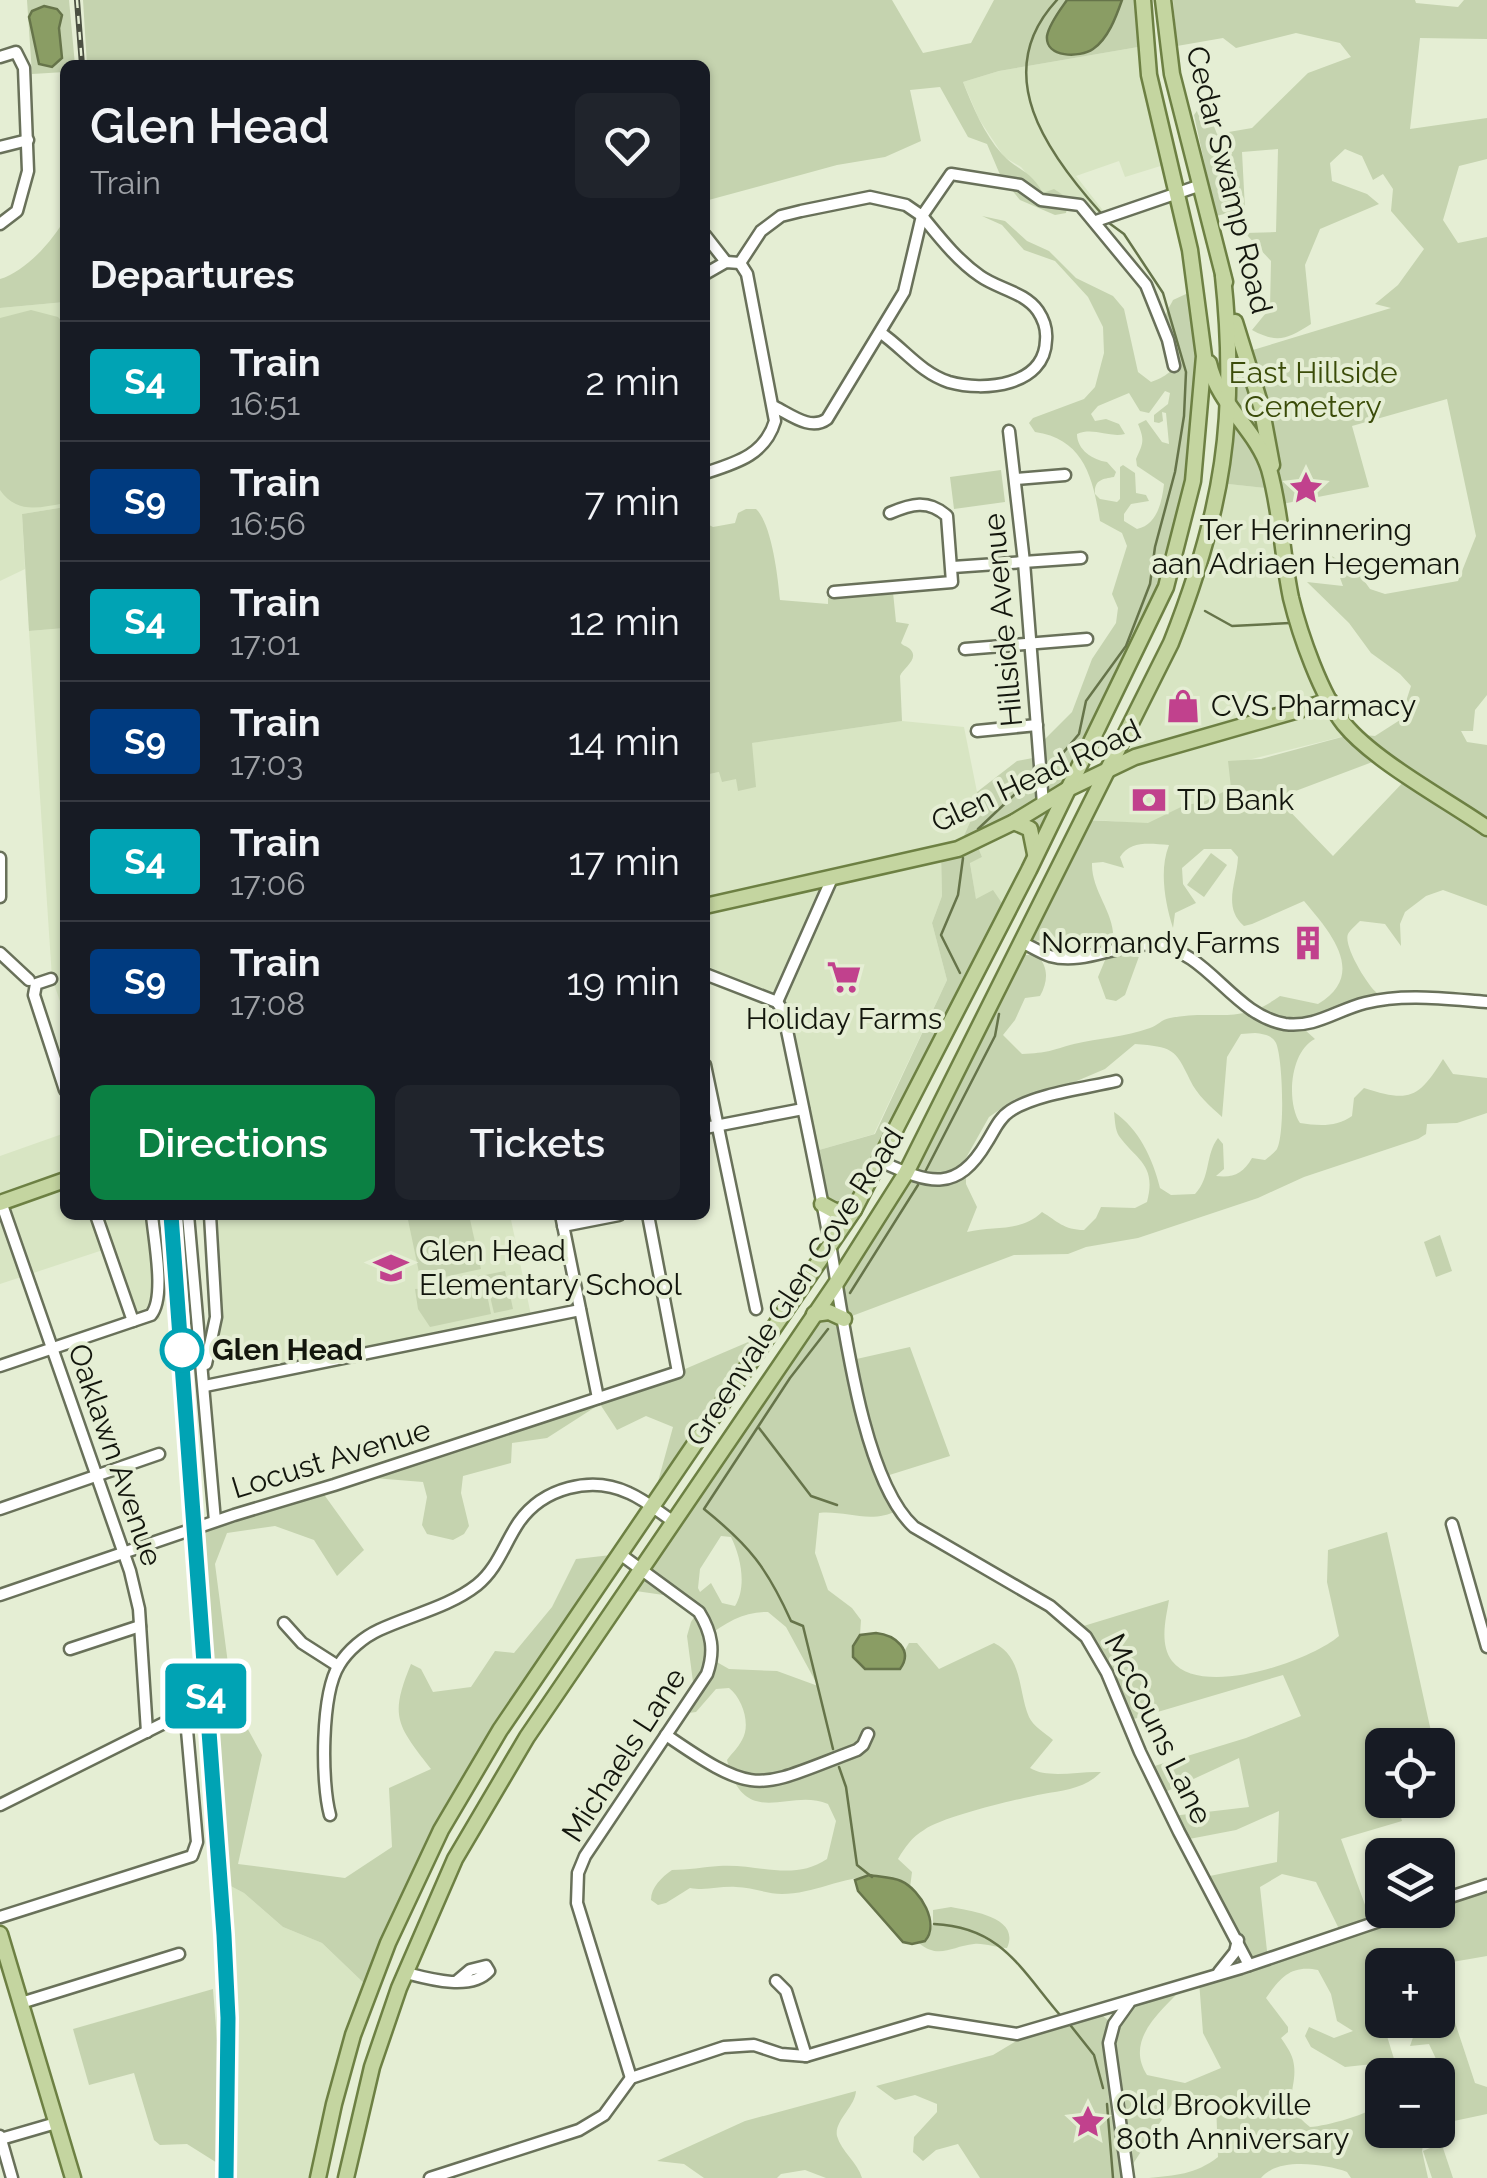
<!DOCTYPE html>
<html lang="en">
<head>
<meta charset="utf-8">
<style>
	:root { --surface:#171b24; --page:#20242c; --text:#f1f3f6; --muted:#9ea1a6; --line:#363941; --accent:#0b8043 }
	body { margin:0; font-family:Raleway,sans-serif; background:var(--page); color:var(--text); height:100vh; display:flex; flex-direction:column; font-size:38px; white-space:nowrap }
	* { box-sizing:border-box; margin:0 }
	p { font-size:32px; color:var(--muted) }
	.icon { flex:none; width:55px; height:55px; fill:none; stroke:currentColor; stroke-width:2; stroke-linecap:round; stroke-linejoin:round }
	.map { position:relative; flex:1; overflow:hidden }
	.drawer { position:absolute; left:60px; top:60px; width:650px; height:1160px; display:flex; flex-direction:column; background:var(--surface); border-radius:15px; box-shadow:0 2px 8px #0004 }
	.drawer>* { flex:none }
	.badge { padding:0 20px; border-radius:8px; font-size:35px; line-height:65px }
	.tools { position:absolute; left:1365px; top:1728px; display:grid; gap:20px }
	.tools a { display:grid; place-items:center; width:90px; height:90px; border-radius:15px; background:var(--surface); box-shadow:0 2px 8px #0004; font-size:50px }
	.map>.badge { position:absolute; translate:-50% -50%; box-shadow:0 0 0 5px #fff }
	h2 { padding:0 30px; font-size:38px; line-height:90px }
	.round { display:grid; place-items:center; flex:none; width:105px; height:105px; border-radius:15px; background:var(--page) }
	.head { display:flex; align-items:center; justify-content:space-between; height:170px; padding:0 30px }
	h1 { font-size:48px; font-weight:600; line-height:75px }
	.primary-button { display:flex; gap:20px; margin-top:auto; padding:20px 30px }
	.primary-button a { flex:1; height:115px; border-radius:15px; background:var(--accent); color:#fff; font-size:40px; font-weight:600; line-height:115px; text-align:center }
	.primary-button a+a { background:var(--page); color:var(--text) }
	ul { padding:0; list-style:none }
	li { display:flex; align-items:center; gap:30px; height:120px; padding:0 30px; border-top:2px solid var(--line) }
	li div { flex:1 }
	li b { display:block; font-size:38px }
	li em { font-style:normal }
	li .badge { min-width:110px; font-weight:700; text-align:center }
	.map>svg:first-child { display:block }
	.built { fill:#d8e5c3 }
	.green { fill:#c5d3af; fill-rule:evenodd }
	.water { fill:#8a9d64; stroke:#66744a; stroke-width:2.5 }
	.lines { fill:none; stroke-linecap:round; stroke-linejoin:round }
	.stream { stroke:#66744a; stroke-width:2.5 }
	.minor-casing { stroke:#69715a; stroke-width:15 }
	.major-casing { stroke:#6d8043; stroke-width:19 }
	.minor { stroke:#fff; stroke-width:10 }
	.major { stroke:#c4d5a0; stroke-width:14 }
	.rail-casing { stroke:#4b5042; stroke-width:6 }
	.rail { stroke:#e5eed4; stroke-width:2.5; stroke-dasharray:8; stroke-linecap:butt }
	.line-casing { stroke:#fff; stroke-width:22 }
	.line { stroke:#00a3b4; stroke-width:15 }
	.stop-dot { fill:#fff; stroke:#00a3b4; stroke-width:5 }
	.labels { text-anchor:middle; stroke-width:8; stroke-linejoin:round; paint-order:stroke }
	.street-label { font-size:30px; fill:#13160d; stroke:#e5eed4 }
	.park-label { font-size:30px; fill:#3b4c09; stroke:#e5eed4 }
	.poi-label { font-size:30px; fill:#13160d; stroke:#e5eed4; text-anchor:start }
	.stop-label { font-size:30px; font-weight:bold; fill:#13160d; stroke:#e5eed4; text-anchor:start }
</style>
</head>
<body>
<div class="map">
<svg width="1487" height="2178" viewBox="0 0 1487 2178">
	<rect width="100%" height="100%" fill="#e5eed4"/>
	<g class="built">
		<path d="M1144,46l23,118 -42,13 -6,-16 -43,15 29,37 -8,3 -9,-7 -45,-16 -22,-26 -17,-10 -25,-38 -16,-37 36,-11z"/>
		<path d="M65,302v205l-43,7 3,55 -25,12v-273z"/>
		<path d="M1219,483l55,6 14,88 25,86 40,71 -113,28 -11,28 -26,12 -18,3 -37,19 -65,-5 88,-176z"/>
		<path d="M65,628v388l-13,-38 -23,-347z"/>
		<path d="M902,721l62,6 13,65 -6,28 -13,29 -17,5 1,42 -10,27 15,57 -73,154 -62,18 -35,-150 -72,-28v-199l14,-3 32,-29z"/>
		<path d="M1014,822l21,26 -27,64 -32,-12 -6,-38 12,-5 -6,-15z"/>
		<path d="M65,1133v82h83l12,104 -27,7 -24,-78 -109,36v-128z"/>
		<path d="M210,1215h300l22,105 -252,51 -6,-27 -67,15 5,-13z"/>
		<path d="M219,1880l25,13 39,34 39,16 48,46 -52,189h-92l2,-160z"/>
	</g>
	<g class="green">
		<path d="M27,0h42l6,65h-10v7l-33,2z"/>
		<path d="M83,0h809l31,53 48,-10 23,-43h73l-6,8 -9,42 27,4 35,-33 8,-21h21l1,46 -145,25 -36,11c10,25 21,52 39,72 15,17 27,14 41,39l11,-4 15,10 -3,14 -11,2 -35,-15 -19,-23 -14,-33 -19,-7 -28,-50 -30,3 11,51 -36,16 -48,8 -132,36v-136h-618z"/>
		<path d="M1173,0h242l1,3 42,4 6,-7h23v39l-67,-1 -10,91 77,-11v41l-28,7 -16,54 15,23 29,-6v458l-12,15 -2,21h-12l6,11 20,3v161l-44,-16 -17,6 -21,16 -5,12 1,22 -16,-22 -25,-3c-3,3 -10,9 -12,13 -5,11 19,51 29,59l-55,23 -28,4 21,19c-25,12 -29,63 -15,84 19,3 37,4 52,-7l2,-18 10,-10c44,14 54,12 79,-29l10,15 34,4v35l-30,10 -30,1 -1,10 -8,5 -114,38 -46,21 -120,40 -52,9 -18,7 -54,1 -170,64 8,41 58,-13 40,109 -67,21 15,33c-27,15 -52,0 -79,3l-4,40 13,37 24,18 9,12 -1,15 -7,11 52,15v-11l4,-7h8l22,26 55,-26c29,14 24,48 35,74 4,9 16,16 24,23l-23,28c18,11 48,3 71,4 -16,17 -37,18 -58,22 -26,5 -99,22 -119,36 -12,7 -19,17 -26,29l14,13 -2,16c-40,-29 -85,6 -128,6 -15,0 -31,-7 -46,-7 -17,-1 -29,4 -46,1l-24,15 -8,2 -7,-5c0,-13 11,-23 21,-30 16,0 31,-3 47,-4 38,-3 74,16 108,-7l9,-38 -8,-17c-39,-17 -84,28 -101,-44 5,-7 11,-12 15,-20 9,-15 1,-41 -13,-52l-13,1 -20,23 -15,2 12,-32 -6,-46 4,-14 11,-17 -11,-6 -62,-9 185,-276 29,4 -6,-36 185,-327h15c12,12 11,27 3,41l-15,2 -10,22 -12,15 19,19c26,-1 30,-4 52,-10 25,-6 51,-7 76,-16 7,-2 12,-9 20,-10 45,-9 69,8 110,-22l38,8c50,-30 12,-72 -14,-103l-52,23 -8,2c-22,-19 -7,-44 -6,-69l-7,-8h-27l-22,19 1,16 13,19 -21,10 -2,15c-8,-25 -14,-58 -4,-83 -19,-1 -38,-5 -49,12l4,11 -21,-6 -11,1c-1,31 28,54 20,85h24l5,3 -16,44 -9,6 -10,-2 -8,-22 10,-24c-24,-15 -50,-16 -78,-11v-8l55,-114 63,3 37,-18 18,-3 28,-14 -3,-27 33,-2 92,-25 22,2 25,-16 11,-34 -11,-12 -29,-21 -22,-30 -42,-41 36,4 -11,-30 28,19 10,14 15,5 73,-13 18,-45 -29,-137 -95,27 17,61 -92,18 -3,-16 -55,-6 10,-176 14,46 148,-45 -16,-4 23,-19 26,-36 -33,-38 2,-22 -10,-15 -10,6 -11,-24 -17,-7 -15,14 2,18 35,13 12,10 -59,25 -15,36 6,59c-24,15 -33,20 -59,6l18,-22 1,-47 -26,-28 31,-1 2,-83 -36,3 3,57 -29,7 -22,-101 10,-14 13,33 35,-6 56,-55 43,-16 -11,-14 -44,-10 -60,15 -13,-10 -46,8zM1383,758l26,18 -76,80 -56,-58zM1255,1033c8,1 17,2 21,10 7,16 9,91 1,106 -1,2 -9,9 -12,11l-13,-2c-9,16 -19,20 -36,18l8,-7 -1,-25 -5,-6c-13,17 -7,39 -23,56l-24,1 -11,-7c-7,-29 -21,-59 -46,-76 1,8 1,18 5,24 17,24 38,28 28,66l-12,6 -34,-1 -5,11 -12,12c-20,0 -27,-9 -42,-18 -22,21 -48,13 -75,20l10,-25 -11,-23v-26l23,-41 26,-18 57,-16 33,-14 30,-25c37,3 40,4 55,36 7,15 20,26 32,37l5,-60 14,-23zM721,1536l10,1c10,20 16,50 4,69l-13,-3 -11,-20 -11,9 -2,-4 2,-19zM768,1612l18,15 32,59 -41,-15 -48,-2 -21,-12 -3,-12 3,-9c17,-13 37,-25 60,-24z"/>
		<path d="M982,216l23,5 22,20 22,10 27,27 37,18 11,13 14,63 13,10c47,-17 11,-38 15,-67 1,-6 5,-10 7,-15l26,-12 1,142 -34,157 -131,271 -14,-35 -45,19 6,15 -12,6 6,36 17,-9 15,22 -154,298 -31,-4 -11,-54 63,-18 72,-154 -15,-57 10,-27 -1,-42 17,-5 13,-29 6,-28 40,-31 21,-4 5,5v-21l29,-29 20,-53 24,-36 2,-15 -6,-14 15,-48 -5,-13 -22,-12c-7,-43 -16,-82 -65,-89l-6,-9 4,-5 51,-19 11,-12 9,-34 -1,-26 -15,-30 -33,-36 -31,-11 -22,-25zM1165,391l5,2 -2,11 -14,11v7l5,1 4,-2 -1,-9 4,1 3,31 -7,-2 -16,-22 -8,4c7,17 5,19 -2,35l1,7 27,18c-2,18 -7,41 -27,45l-13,-8v-7l7,-10 18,-3 -3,-6 -10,-2 -1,-20 -12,-8 -3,2v32l-3,3 -17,-3 -5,-5c-1,-14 7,-15 19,-17l2,-5 -9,-10c-14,-2 -30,-12 -30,-28 17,-7 32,4 48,0l-6,-10 -13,-5 -11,2 -4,-7 7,-8 31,-13 11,18 9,2z"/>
		<path d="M65,218v84l-65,6v-29c25,-7 54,-39 65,-61z"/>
		<path d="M31,310l27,7 7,8v178c-27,5 -48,11 -65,-13v-172z"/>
		<path d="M1001,470l4,32 -51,7 -4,-32z"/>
		<path d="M65,507v121l-36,3 -7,-117z"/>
		<path d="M746,509h10c16,15 22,69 24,91l48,4v-6l65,-6 3,30 13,2 -8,19c2,3 6,3 9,6 10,10 -7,19 -10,27l2,45 -150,22 4,44 -18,4 -2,-12 -14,3 -3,-10 -14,3v-252l8,4 22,-4 3,-10z"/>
		<path d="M1211,853l16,12 -23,32 -17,-12z"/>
		<path d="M407,1215h62l12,54 -60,13z"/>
		<path d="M1440,1235l12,36 -16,6 -12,-35z"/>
		<path d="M505,1271l8,38 -19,4 -9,-38z"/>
		<path d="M483,1275l8,39 -61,13 -12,-18 -3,-20 30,-2 2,-5z"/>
		<path d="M769,1333l-118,174 22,-80 -27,-11 -29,14 -17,-26 -53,34 -35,5 -1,20 -48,13 -2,17 8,33 -5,8 -11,6 -26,-6 -5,-9 5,-28 -4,-15 -62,-5 317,-105z"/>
		<path d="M320,1489l44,61 -27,26 -23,-36 -39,-14 -48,7 -12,31 18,138 29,53 -24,109 107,14 47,-31 -3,-59 42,-19c-34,-44 -42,-52 -20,-105l10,5 12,23 38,-5 24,-36 19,2 38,-46 24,-48 44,-5 -157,237 -93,198 -48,-46 -39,-16 -39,-34 -25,-13 -25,-351z"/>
		<path d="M1387,1532l47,213h-52v55h32l-17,5 5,16 -61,18 31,85 44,-14h22v-7l49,-16v69l-52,9h-53v14l-5,3 5,38 17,55h-17v6l-9,-17 -28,3 -34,-20 -6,-11 4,-9 25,11 19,-7 -16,-10 -6,-27 -13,-24c-27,-5 -37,7 -52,28l22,29v5l-7,6c4,6 10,14 12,22 7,29 -16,41 17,67 17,-1 60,-13 72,-24v27h55l-12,6 -3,15 6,27h-77l-4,-6c-22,-8 -70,-15 -86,6h-112c26,-3 46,-3 69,-21l-2,-54 -42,-2 -47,72 1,5h-148l-22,-34 -22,6 -13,11 -10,-9 1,-15 23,-25v-8l-22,-9 -20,5 -19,-14 117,-31 42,-25 62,-19 17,14 17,-22 55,-18c-24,25 -62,54 -39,90l38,8 36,-15 -18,-35 -4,-52 50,-15 -44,-89 72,-15 2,-51 -43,19 -52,10 -12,-24 77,-9 -10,-49 -78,36 -13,-26 98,-30 55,-22 -18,-41 -156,46 -20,-48 -30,-45 92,-28c-3,18 -10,44 3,61 30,38 138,0 167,-25l-12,-54 1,-32zM1282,1874l34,8 25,51 -73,27 -8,-73z"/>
		<path d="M951,1907c20,4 70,10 56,41 -11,0 -22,-5 -33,-4 -22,2 -35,16 -55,-1l6,-2 8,-17v-14z"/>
		<path d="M1438,1971l37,112 12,4v27l-33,7 -16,9v-47l8,-3 -17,-36 -19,2 9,-26h19z"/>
		<path d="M213,1989l10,129 -1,48 -35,-22 -27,1 -6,-5 -20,-67 -45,12 -16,-56z"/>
		<path d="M856,2091c-1,16 -22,30 -19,45 4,15 21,27 25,42h-36l-21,-8 -24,4 -4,4h-73l-20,-14 -27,-3 88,-40z"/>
		<path d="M1439,2144l3,1 11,33h-21l-9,-27z"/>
	</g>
	<g class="water">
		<path d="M1067,0h55c-6,17 -14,39 -29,49 -13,9 -48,9 -46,-13 2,-12 13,-26 20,-36z"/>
		<path d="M44,6l13,3 5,6 -3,13 3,30 -10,9 -13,-3 -10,-47 3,-6z"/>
		<path d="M876,1633c19,2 38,17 24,36h-35l-12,-12v-11l7,-11z"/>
		<path d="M869,1875c11,2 23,2 32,6 20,9 39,43 24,60l-13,3 -9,-2 -45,-51 -3,-11z"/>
	</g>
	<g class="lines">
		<g class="stream">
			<path d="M1057,0c-68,73 -10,153 44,213"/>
			<path d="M1205,611l27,15 58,-3"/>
			<path d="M1051,767l28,-33 7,-33 40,-55 24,-62 5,-37 20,-75 9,-56 2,-44 -23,-79 -39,-59 -15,-11"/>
			<path d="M978,829l55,-52"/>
			<path d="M960,973l-19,-38 17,-40 5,-37"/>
			<path d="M925,1172l70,-136 4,-22"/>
			<path d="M850,1293l68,-108"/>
			<path d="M828,1329l-38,49 -86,131c46,37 63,59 87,112l12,5 30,123"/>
			<path d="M759,1428l52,68 26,9"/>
			<path d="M839,1767l7,20 11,78 15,12"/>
			<path d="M934,1924c67,3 86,44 126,91"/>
			<path d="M1071,2026l23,29 9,33"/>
			<path d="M1107,2104l6,74"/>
		</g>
		<g class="minor-casing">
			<g id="minor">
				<path d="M0,57l16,-5 8,16 4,103 -11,40 -17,13"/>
				<path d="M0,147l28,-7"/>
				<path d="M1096,221l105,-36"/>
				<path d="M705,235l21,27"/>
				<path d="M740,263l21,-32 20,-15 20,-5 69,-14 36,8 16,11 29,-42 69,11 21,15 39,5 66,80 22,55 6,26"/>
				<path d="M705,274l21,-12 14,1"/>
				<path d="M881,333c23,16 40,40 68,49 35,10 96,4 97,-42 1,-10 -2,-20 -8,-29 -13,-19 -40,-22 -58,-35 -23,-16 -40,-38 -58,-60"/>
				<path d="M775,407c16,8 36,24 52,12l77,-127 18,-76"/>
				<path d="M1009,431l15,131 19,242"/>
				<path d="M705,473c31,-10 60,-18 70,-52l-28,-147 -7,-11"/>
				<path d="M1016,479l49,-4"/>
				<path d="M953,567l128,-9"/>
				<path d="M834,592l118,-10 -5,-66c-19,-17 -36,-12 -57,-3"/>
				<path d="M965,649l122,-10"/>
				<path d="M977,731l60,-6"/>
				<path d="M0,858v39"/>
				<path d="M1023,943c9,4 18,10 27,13 35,10 71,-15 106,-11 52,6 77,70 129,79 30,4 52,-14 80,-21 39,-10 82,-4 122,-1"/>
				<path d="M0,953l29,27"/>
				<path d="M705,974l72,28"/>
				<path d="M51,979l-15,5 -2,11 31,95"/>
				<path d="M777,1002l6,9c16,78 33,155 47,233 13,71 31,235 84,283l136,79 36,31 21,36 33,79 39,80 70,133"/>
				<path d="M777,1002l56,-126"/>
				<path d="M705,1065l51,244"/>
				<path d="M705,1128l98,-19"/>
				<path d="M882,1162c48,22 75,31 105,-20 7,-11 12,-24 23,-31 25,-17 76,-23 106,-30"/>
				<path d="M1,1202l129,369 9,38 8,123"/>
				<path d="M96,1215l37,106"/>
				<path d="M188,1215l27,306"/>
				<path d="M561,1215l37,183"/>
				<path d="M563,1226l56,-11"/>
				<path d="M206,1364l10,-47 -6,-102"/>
				<path d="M0,1366l151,-51c15,-18 3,-76 1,-100"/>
				<path d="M205,1386l375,-76"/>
				<path d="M0,1509l159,-55"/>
				<path d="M1452,1524l35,123"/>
				<path d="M620,1554l79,58c13,21 16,39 8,62l-122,182 -7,17 -1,30 54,175"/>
				<path d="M0,1595l234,-80 100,-30 344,-113 -30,-157"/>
				<path d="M284,1623l18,20 36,23"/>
				<path d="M70,1649l70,-23"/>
				<path d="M666,1735c93,64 90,53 191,15l6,-5 5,-11"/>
				<path d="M0,1805l162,-81 19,-6 5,1 11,123 -5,14 -192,61"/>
				<path d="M330,1815c-9,-33 -9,-121 9,-150 9,-15 25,-28 40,-35 32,-15 70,-23 98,-45 21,-17 27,-41 42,-63 24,-34 72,-47 110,-29 16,7 30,19 45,29"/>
				<path d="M1438,1901l49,-16"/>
				<path d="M1219,1972l16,-20 3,-12"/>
				<path d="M406,1973c23,6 65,18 83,-2l-3,-5 -16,4 -13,11"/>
				<path d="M776,1981l10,10 20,65"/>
				<path d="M21,2003l158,-49"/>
				<path d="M0,2136l12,42"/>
				<path d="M1,2139l55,-16"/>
				<path d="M430,2178l149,-48 25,-15 27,-37 93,-31 30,-2 27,9 25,2 122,-36 89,14 224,-66 171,-58"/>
				<path d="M1128,2178l-19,-135 5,-19 15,-21"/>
			</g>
		</g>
		<g class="major-casing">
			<g id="major">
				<path d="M1163,0l9,74 53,208"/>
				<path d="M1235,322l26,84 11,59"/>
				<path d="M1209,363c9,42 48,67 60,106 12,42 13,86 22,129 9,37 30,97 53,126 30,37 103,76 143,104"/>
				<path d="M1014,822l16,7 5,25"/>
				<path d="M705,906l253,-57 56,-27 54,-33 67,-32 195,-56"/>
				<path d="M0,1203l65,-23"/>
				<path d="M822,1204l13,7 19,-1"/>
				<path d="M814,1314l15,-2 15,7"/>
				<path d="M0,1934l73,244"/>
				<path d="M318,2178l16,-74 19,-69 35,-92 53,-113 59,-100 354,-520 175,-340 137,-283 27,-106 11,-125 -14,-106 -41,-175 -6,-75"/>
				<path d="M346,2178l26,-111 27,-79 56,-129 72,-122 310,-455 69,-109 265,-530c52,-131 67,-227 52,-367"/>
			</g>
		</g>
		<use href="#minor" class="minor"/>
		<use href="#major" class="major"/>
		<g class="rail-casing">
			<g id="rail">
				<path d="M77,0l5,65"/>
				<path d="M172,1215l52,720 4,83 -2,160"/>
			</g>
		</g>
		<use href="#rail" class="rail"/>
	</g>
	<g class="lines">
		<g class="line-casing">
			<path id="line" d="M171,1215l53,720 4,83 -2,160"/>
		</g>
		<use href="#line" class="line"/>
	</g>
	<defs>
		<g id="sight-bare" transform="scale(2.7)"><path d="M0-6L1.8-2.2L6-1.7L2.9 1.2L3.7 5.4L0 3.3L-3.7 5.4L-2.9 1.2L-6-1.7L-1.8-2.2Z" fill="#c1418d" stroke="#e5eed4" stroke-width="2.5" paint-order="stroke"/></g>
		<g id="shop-bare" transform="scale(2.7)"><path d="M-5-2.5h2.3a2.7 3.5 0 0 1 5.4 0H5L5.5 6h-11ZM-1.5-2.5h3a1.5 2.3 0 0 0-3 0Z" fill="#c1418d" stroke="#e5eed4" stroke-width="2.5" paint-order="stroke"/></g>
		<g id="bank-bare" transform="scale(2.7)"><path d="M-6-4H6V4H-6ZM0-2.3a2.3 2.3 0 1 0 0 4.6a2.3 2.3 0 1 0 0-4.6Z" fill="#c1418d" stroke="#e5eed4" stroke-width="2.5" paint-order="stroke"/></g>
		<g id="building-bare" transform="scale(2.7)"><path d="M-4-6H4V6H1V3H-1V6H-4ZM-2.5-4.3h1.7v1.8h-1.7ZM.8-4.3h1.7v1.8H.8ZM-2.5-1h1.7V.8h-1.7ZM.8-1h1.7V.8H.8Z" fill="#c1418d" stroke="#e5eed4" stroke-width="2.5" paint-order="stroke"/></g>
		<g id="supermarket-bare" transform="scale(2.7)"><path d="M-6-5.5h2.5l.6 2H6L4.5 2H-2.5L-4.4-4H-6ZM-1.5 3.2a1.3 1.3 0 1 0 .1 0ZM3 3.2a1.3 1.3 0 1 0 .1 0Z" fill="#c1418d" stroke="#e5eed4" stroke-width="2.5" paint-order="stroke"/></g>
		<g id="school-bare" transform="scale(2.7)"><path d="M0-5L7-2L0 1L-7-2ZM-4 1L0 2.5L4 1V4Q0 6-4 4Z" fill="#c1418d" stroke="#e5eed4" stroke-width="2.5" paint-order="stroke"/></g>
	</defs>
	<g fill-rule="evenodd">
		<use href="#sight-bare" x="1306" y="488"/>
		<use href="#shop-bare" x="1183" y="706"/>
		<use href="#bank-bare" x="1149" y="800"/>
		<use href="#building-bare" x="1308" y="943"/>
		<use href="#supermarket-bare" x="844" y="977"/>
		<use href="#school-bare" x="391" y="1268"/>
		<use href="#sight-bare" x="1088" y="2122"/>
	</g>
	<circle class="stop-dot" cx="182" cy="1350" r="20"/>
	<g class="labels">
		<g class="street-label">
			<text transform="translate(1229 180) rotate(76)" y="10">Cedar Swamp Road</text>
			<text transform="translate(1003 620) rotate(-95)" y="10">Hillside Avenue</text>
			<text transform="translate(1036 776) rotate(-25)" y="10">Glen Head Road</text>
			<text transform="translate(795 1287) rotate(-57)" y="10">Greenvale Glen Cove Road</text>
			<text transform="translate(115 1455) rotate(71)" y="10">Oaklawn Avenue</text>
			<text transform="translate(331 1459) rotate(-17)" y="10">Locust Avenue</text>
			<text transform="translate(1158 1729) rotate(64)" y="10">McCouns Lane</text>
			<text transform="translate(624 1755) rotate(-57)" y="10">Michaels Lane</text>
		</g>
		<g class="park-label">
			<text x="1313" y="383">East Hillside<tspan x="1313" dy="34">Cemetery</tspan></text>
		</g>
		<g class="poi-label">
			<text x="1306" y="540" text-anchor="middle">Ter Herinnering<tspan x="1306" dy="34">aan Adriaen Hegeman</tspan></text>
			<text x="1211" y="716">CVS Pharmacy</text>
			<text x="1177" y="810">TD Bank</text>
			<text x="1280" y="953" text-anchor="end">Normandy Farms</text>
			<text x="844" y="1029" text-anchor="middle">Holiday Farms</text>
			<text x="419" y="1261">Glen Head<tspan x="419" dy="34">Elementary School</tspan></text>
			<text x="1116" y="2115">Old Brookville<tspan x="1116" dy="34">80th Anniversary</tspan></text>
		</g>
		<g class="stop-label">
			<text x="212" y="1360">Glen Head</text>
		</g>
	</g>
</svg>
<div class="tools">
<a><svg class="icon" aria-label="locate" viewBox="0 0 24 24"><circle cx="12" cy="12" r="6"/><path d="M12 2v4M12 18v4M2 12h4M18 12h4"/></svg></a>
<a><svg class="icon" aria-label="layers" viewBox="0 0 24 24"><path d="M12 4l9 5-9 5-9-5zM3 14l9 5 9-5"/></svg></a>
<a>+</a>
<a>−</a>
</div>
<b class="badge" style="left:206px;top:1696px;background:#00a3b4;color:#fff">S4</b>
<section class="drawer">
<div class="head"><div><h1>Glen Head</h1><p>Train</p></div><a class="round"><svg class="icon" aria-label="heart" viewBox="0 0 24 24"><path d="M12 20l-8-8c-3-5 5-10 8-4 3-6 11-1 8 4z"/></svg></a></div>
<h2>Departures</h2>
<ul>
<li><span class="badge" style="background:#00a3b4;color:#fff">S4</span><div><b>Train</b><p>16:51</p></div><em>2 min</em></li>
<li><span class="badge" style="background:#003b80;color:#fff">S9</span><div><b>Train</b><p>16:56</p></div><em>7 min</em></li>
<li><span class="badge" style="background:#00a3b4;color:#fff">S4</span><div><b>Train</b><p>17:01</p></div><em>12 min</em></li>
<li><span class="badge" style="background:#003b80;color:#fff">S9</span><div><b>Train</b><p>17:03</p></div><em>14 min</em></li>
<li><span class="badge" style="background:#00a3b4;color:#fff">S4</span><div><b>Train</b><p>17:06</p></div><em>17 min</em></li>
<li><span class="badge" style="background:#003b80;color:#fff">S9</span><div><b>Train</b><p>17:08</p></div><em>19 min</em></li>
</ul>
<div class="primary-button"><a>Directions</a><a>Tickets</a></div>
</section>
</div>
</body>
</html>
